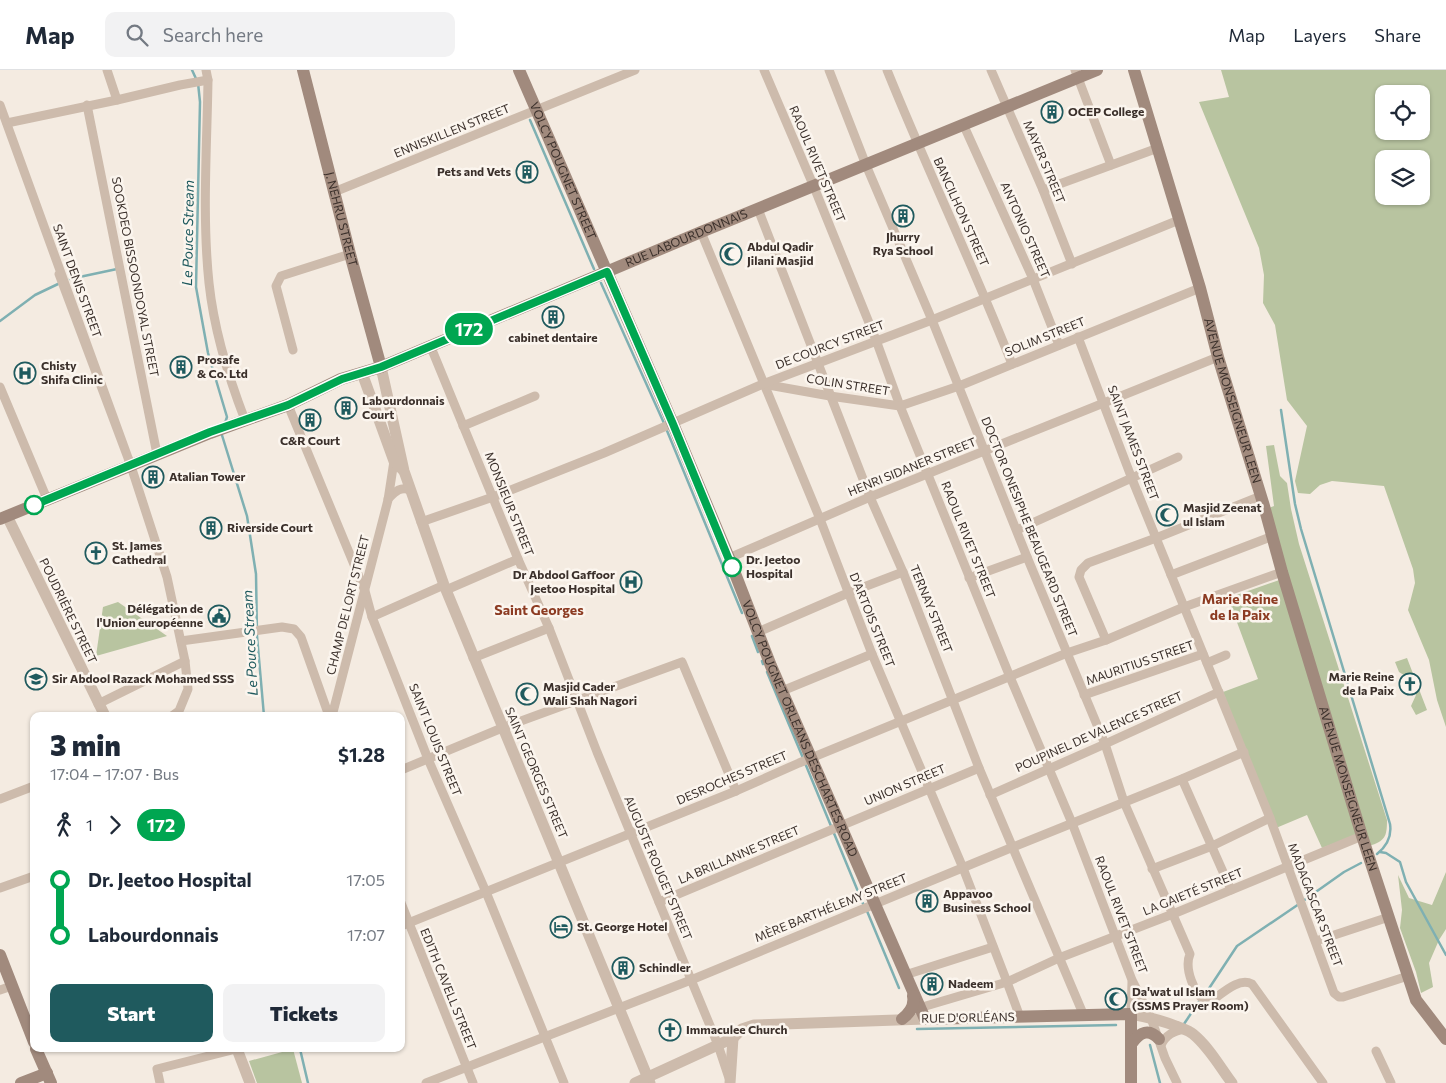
<!DOCTYPE html>
<html lang="en">
<head>
<meta charset="utf-8">
<style>
	:root { --surface:#fff; --page:#f2f2f3; --text:#1f2937; --muted:#747a83; --line:#e0e1e3; --accent:#1f5a5e }
	body { margin:0; font-family:Commissioner,sans-serif; background:var(--page); color:var(--text); height:100vh; display:flex; flex-direction:column; font-size:19px; white-space:nowrap }
	* { box-sizing:border-box; margin:0 }
	p { font-size:16px; color:var(--muted) }
	.icon { flex:none; width:28px; height:28px; fill:none; stroke:currentColor; stroke-width:2; stroke-linecap:round; stroke-linejoin:round }
	.map { position:relative; flex:1; overflow:hidden }
	.side { position:absolute; left:30px; top:642px; width:375px; height:340px; display:flex; flex-direction:column; background:var(--surface); border-radius:10px; box-shadow:0 1px 4px #0004 }
	.side>* { flex:none }
	.badge { padding:0 10px; border-radius:16px; font-size:18px; line-height:32px }
	.tools { position:absolute; left:1375px; top:15px; display:grid; gap:10px }
	.tools a { display:grid; place-items:center; width:55px; height:55px; border-radius:10px; background:var(--surface); box-shadow:0 1px 4px #0004; font-size:25px }
	.map>.badge { position:absolute; translate:-50% -50%; box-shadow:0 0 0 2px #fff }
	.legs { display:flex; align-items:center; gap:8px; height:55px; padding:0 20px; font-size:16px }
	.legs p { margin-inline-start:auto }
	.headline { display:flex; align-items:center; justify-content:space-between; height:85px; padding:0 20px }
	h1 { font-size:28px; font-weight:800; line-height:38px }
	.primary-button { display:flex; gap:10px; margin-top:auto; padding:10px 20px }
	.primary-button a { flex:1; height:58px; border-radius:10px; background:var(--accent); color:#fff; font-size:20px; font-weight:800; line-height:58px; text-align:center }
	.primary-button a+a { background:var(--page); color:var(--text) }
	ul { padding:0 20px; list-style:none }
	li { display:flex; align-items:center; gap:18px; height:55px; font-size:19px }
	li i { display:grid; place-items:center; width:8px; height:100%; margin:0 6px; background:currentColor }
	li i::after { content:''; width:12px; height:12px; margin:-6px; border:4px solid; border-radius:50%; background:var(--surface) }
	li p { margin-inline-start:auto }
	li:first-child i { background:linear-gradient(#0000 50%,currentColor 0) }
	li:last-child i { background:linear-gradient(currentColor 50%,#0000 0) }
	header { display:flex; align-items:center; gap:30px; box-sizing:border-box; height:70px; padding:0 25px; background:var(--surface); border-bottom:1px solid var(--line) }
	header strong { font-size:24px }
	nav { display:flex; gap:28px; margin-inline-start:auto; font-size:18px }
	.search { width:350px; height:45px; background:var(--page); display:flex; align-items:center; gap:12px; box-sizing:border-box; padding:0 18px; border-radius:10px; color:var(--muted); font-size:19px }
	.map>svg:first-child { display:block }
	.green { fill:#b8c4a0; fill-rule:evenodd }
	.lines { fill:none; stroke-linecap:round; stroke-linejoin:round }
	.stream { stroke:#7fb0b2; stroke-width:2.5 }
	.minor { stroke:#cdbbac; stroke-width:9 }
	.tertiary { stroke:#cdbbac; stroke-width:11 }
	.secondary { stroke:#a18a7d; stroke-width:12 }
	.line-1-casing { stroke:#fff; stroke-width:11 }
	.line-1 { stroke:#00a651; stroke-width:8 }
	.stop-1-dot { fill:#fff; stroke:#00a651; stroke-width:2.5 }
	.labels { text-anchor:middle; stroke-width:5; stroke-linejoin:round; paint-order:stroke }
	.poi-label { font-size:12px; font-weight:bold; fill:#3b302b; stroke:#fbf5ee; text-anchor:start }
	.street-label { font-size:12px; fill:#3b302b; stroke:#fbf5ee }
	.stop-label { font-size:12px; font-weight:bold; fill:#3b302b; stroke:#fbf5ee; text-anchor:start }
	.water-label { font-size:14px; font-style:italic; fill:#1f5a5e; stroke:#fbf5ee }
	.neighbourhood-label { font-size:14px; font-weight:bold; fill:#8c3b22; stroke:#fbf5ee }
</style>
</head>
<body>
<header>
<strong>Map</strong>
<div class="search"><svg class="icon" aria-label="search" viewBox="0 0 24 24"><circle cx="10" cy="10" r="6"/><path d="M15 15l6 6"/></svg>Search here</div>
<nav><a>Map</a><a>Layers</a><a>Share</a></nav>
</header>
<div class="map">
<svg width="1446" height="1013" viewBox="0 0 1446 1013">
	<rect width="100%" height="100%" fill="#f4ebe1"/>
	<g class="green">
		<path d="M1221,0h225v657l-9,-27 -8,-40 -21,-50 7,-27 -2,-14 -29,-83 -52,-5 -12,4 -10,9 -12,-1 -3,-12 12,-55 -20,-26 -12,-75 -12,-22 1,-28 -5,-27 -60,-146 30,-5zM1384,24h37v37h-37zM1384,89h37v37h-37z"/>
		<path d="M1274,375l6,31 7,7 4,26 8,35 88,276c0,17 -2,21 -18,26l-6,-14 -41,16 -15,-33 -31,13 -53,-136 35,-13 -30,-81 60,-21 -19,-69 5,-2 -8,-60z"/>
		<path d="M118,532l49,34 -71,20 7,-49z"/>
		<path d="M1407,588l20,52 -11,5 -5,-9 5,-11 -9,-18 -8,-5 -4,-10z"/>
		<path d="M1446,802v57l-7,11 -10,23 4,24 -12,6 -5,-21 -16,-44 2,-18 -4,-35 11,23 23,7z"/>
		<path d="M293,979l9,34h-45l-8,-22z"/>
	</g>
	<g class="lines">
		<g class="stream">
			<path d="M192,0l6,13 2,19 -4,185 12,66 19,64 -2,6"/>
			<path d="M530,50l64,149"/>
			<path d="M70,209l47,-10"/>
			<path d="M601,213l62,138 79,192"/>
			<path d="M0,251l35,-26 23,-11"/>
			<path d="M1281,340l14,94 6,25 89,295c2,13 -3,22 -13,30"/>
			<path d="M221,362l26,84 9,58 1,62 7,80"/>
			<path d="M752,566l6,16"/>
			<path d="M762,591l1,3"/>
			<path d="M767,602l36,86"/>
			<path d="M805,693l59,143"/>
			<path d="M1380,782l6,1 14,9 6,20 40,73"/>
			<path d="M1303,831l41,-29 17,-9"/>
			<path d="M867,841l32,77"/>
			<path d="M1204,926l33,-50 62,-42"/>
			<path d="M1184,954l16,-24"/>
			<path d="M917,959l199,-4"/>
			<path d="M1150,975l10,38"/>
			<path d="M300,979l8,34"/>
		</g>
		<g class="minor">
			<path d="M107,0l10,30"/>
			<path d="M206,0l2,10c-1,67 -6,136 1,203 5,47 19,93 36,137"/>
			<path d="M764,0l50,117 62,153 24,66 110,271 62,146 60,157 19,38 14,40 12,25"/>
			<path d="M829,0l37,95 66,155 95,237 78,187 19,58 66,152c-6,14 4,41 17,48l4,-1c11,-7 27,-24 41,-17l71,99"/>
			<path d="M887,0c40,99 86,195 125,294"/>
			<path d="M991,0l52,120 29,74"/>
			<path d="M1075,0l36,95"/>
			<path d="M0,35l131,361 -72,-192"/>
			<path d="M87,35l70,349"/>
			<path d="M7,53l110,-23 63,-15 28,-5"/>
			<path d="M964,56l69,153 26,66"/>
			<path d="M1043,120l115,-42"/>
			<path d="M334,122l301,-122"/>
			<path d="M758,139l112,288 33,75 76,196 105,248"/>
			<path d="M701,162l119,287 52,135 91,214 44,114 13,35"/>
			<path d="M1078,267l54,142 138,339 64,175 5,4h4l65,-21"/>
			<path d="M430,275l88,214 31,69 48,124 121,293 11,33"/>
			<path d="M293,280l-17,-64 5,-10 69,-22"/>
			<path d="M763,314l67,12 70,10 59,-20 241,-98"/>
			<path d="M0,317l47,112"/>
			<path d="M288,335l77,186 7,26 56,142 58,133 78,191"/>
			<path d="M463,356l72,-30"/>
			<path d="M129,390l38,117 18,84 3,28 -9,22 -7,5"/>
			<path d="M388,429c7,-7 12,-13 22,-9"/>
			<path d="M421,452l72,-25 111,-44 159,-69 169,-64 247,-100"/>
			<path d="M1017,460l161,-73"/>
			<path d="M729,488l141,-61 348,-140"/>
			<path d="M1171,505l102,-39"/>
			<path d="M969,508l58,-21"/>
			<path d="M446,520l72,-31"/>
			<path d="M372,547l72,-32"/>
			<path d="M758,562l90,-39 55,-21"/>
			<path d="M1106,570l-27,-63 2,-7 7,-7 68,-25 105,-42"/>
			<path d="M181,571l101,-14 12,2 7,8 28,79"/>
			<path d="M473,588l76,-30"/>
			<path d="M1207,593l19,-8"/>
			<path d="M782,621l90,-37"/>
			<path d="M1084,625l119,-41"/>
			<path d="M98,634l87,-43"/>
			<path d="M332,646l56,-216 6,-39"/>
			<path d="M401,700l101,-42 180,-66 54,129"/>
			<path d="M1182,709l49,111"/>
			<path d="M990,725l115,-51 114,-52"/>
			<path d="M0,729l34,-13"/>
			<path d="M1152,799l60,-23 58,-28"/>
			<path d="M0,818l34,-12"/>
			<path d="M659,832l320,-134"/>
			<path d="M401,833l72,180"/>
			<path d="M401,856l335,-135 63,-28 268,-110 39,-13 78,-33 98,-35"/>
			<path d="M1316,871l73,-24"/>
			<path d="M905,905l88,-28"/>
			<path d="M0,920l12,-4"/>
			<path d="M919,938l88,-26 52,-24 114,-44 189,-78"/>
			<path d="M1131,944l1,-32"/>
			<path d="M1161,975c5,-10 12,-14 24,-16"/>
			<path d="M1376,981l15,32"/>
			<path d="M160,1013l-3,-14 79,-20"/>
			<path d="M426,1013l265,-103 322,-133 169,-68 62,-27"/>
		</g>
		<g class="tertiary">
			<path d="M381,297l23,104 40,114 206,498"/>
			<path d="M362,303l32,88 9,9"/>
			<path d="M7,446l98,200"/>
			<path d="M1131,944c16,3 30,6 45,12 6,3 11,3 17,8 16,13 27,33 39,49"/>
			<path d="M237,979l13,34"/>
			<path d="M635,1013l98,-45 9,-9 12,-4 171,-6"/>
			<path d="M730,1013l3,-45"/>
		</g>
		<g class="secondary">
			<path id="s1" d="M303,0l47,184 31,113"/>
			<path id="s2" d="M519,0l154,354 56,134 42,108 154,353 206,-5v69"/>
			<path id="s3" d="M1134,0l66,218 18,69 46,149 18,66 80,264 46,140 8,24 30,39"/>
			<path id="s4" d="M0,449l210,-86 78,-28 53,-26 40,-12 320,-135 396,-162"/>
			<path d="M0,885l34,87"/>
			<path d="M902,949c8,-6 13,-13 11,-23"/>
			<path d="M1132,973c8,-11 17,-15 27,-4"/>
			<path d="M36,979l15,34"/>
			<path d="M21,1013l26,-10"/>
		</g>
	</g>
	<g class="lines">
		<g class="line-1-casing">
			<path id="line-1" d="M34,435l176,-73 78,-27 54,-26 39,-12 226,-95 66,152 59,143"/>
		</g>
		<use href="#line-1" class="line-1"/>
	</g>
	<defs>
		<g id="building-ring" transform="scale(1.125)"><circle r="9.5" fill="#fbf5ee" stroke="#1f5a5e" stroke-width="1.5"/><path d="M-4-6H4V6H1V3H-1V6H-4ZM-2.5-4.3h1.7v1.8h-1.7ZM.8-4.3h1.7v1.8H.8ZM-2.5-1h1.7V.8h-1.7ZM.8-1h1.7V.8H.8Z" fill="#1f5a5e"/></g>
		<g id="mosque-ring" transform="scale(1.125)"><circle r="9.5" fill="#fbf5ee" stroke="#1f5a5e" stroke-width="1.5"/><path d="M3.5-4.9A6 6 0 1 0 3.5 4.9A5 5 0 1 1 3.5-4.9Z" fill="#1f5a5e"/></g>
		<g id="hospital-ring" transform="scale(1.125)"><circle r="9.5" fill="#fbf5ee" stroke="#1f5a5e" stroke-width="1.5"/><path d="M-5-5h3v3.5h4V-5h3V5h-3V1.5h-4V5h-3Z" fill="#1f5a5e"/></g>
		<g id="church-ring" transform="scale(1.125)"><circle r="9.5" fill="#fbf5ee" stroke="#1f5a5e" stroke-width="1.5"/><path d="M-1.2-6h2.4v3.5h3.3v2.4h-3.3V6h-2.4V-.1h-3.3v-2.4h3.3Z" fill="#1f5a5e"/></g>
		<g id="civic-ring" transform="scale(1.125)"><circle r="9.5" fill="#fbf5ee" stroke="#1f5a5e" stroke-width="1.5"/><path d="M-.6-6.5H3V-4.5H.6V-3L4-1V1h2V6H-6V1h2V-1L-.6-3ZM-1.2 2.5V6h2.4V2.5Z" fill="#1f5a5e"/></g>
		<g id="school-ring" transform="scale(1.125)"><circle r="9.5" fill="#fbf5ee" stroke="#1f5a5e" stroke-width="1.5"/><path d="M0-5L7-2L0 1L-7-2ZM-4 1L0 2.5L4 1V4Q0 6-4 4Z" fill="#1f5a5e"/></g>
		<g id="hotel-ring" transform="scale(1.125)"><circle r="9.5" fill="#fbf5ee" stroke="#1f5a5e" stroke-width="1.5"/><path d="M-6-4.5h1.5V1H6V5H4.5V3h-9V5H-6ZM-4 0a1.8 1.8 0 1 1 3.6 0ZM.5 0V-2.5h3Q6-2.5 6 0Z" fill="#1f5a5e"/></g>
	</defs>
	<g fill-rule="evenodd">
		<use href="#building-ring" x="1052" y="42"/>
		<use href="#building-ring" x="527" y="102"/>
		<use href="#building-ring" x="903" y="146"/>
		<use href="#mosque-ring" x="731" y="184"/>
		<use href="#building-ring" x="553" y="247"/>
		<use href="#building-ring" x="181" y="297"/>
		<use href="#hospital-ring" x="25" y="303"/>
		<use href="#building-ring" x="346" y="338"/>
		<use href="#building-ring" x="310" y="350"/>
		<use href="#building-ring" x="153" y="407"/>
		<use href="#mosque-ring" x="1167" y="445"/>
		<use href="#building-ring" x="211" y="458"/>
		<use href="#church-ring" x="96" y="483"/>
		<use href="#hospital-ring" x="631" y="512"/>
		<use href="#civic-ring" x="219" y="546"/>
		<use href="#school-ring" x="36" y="609"/>
		<use href="#church-ring" x="1410" y="614"/>
		<use href="#mosque-ring" x="527" y="624"/>
		<use href="#building-ring" x="927" y="831"/>
		<use href="#hotel-ring" x="561" y="857"/>
		<use href="#building-ring" x="623" y="898"/>
		<use href="#building-ring" x="932" y="914"/>
		<use href="#mosque-ring" x="1116" y="929"/>
		<use href="#church-ring" x="670" y="960"/>
	</g>
	<g class="stop-1-dot">
		<circle cx="34" cy="435" r="9"/>
		<circle cx="732" cy="497" r="9"/>
	</g>
	<g class="labels">
		<g class="poi-label">
			<text x="1068" y="46">OCEP College</text>
			<text x="511" y="106" text-anchor="end">Pets and Vets</text>
			<text x="903" y="171" text-anchor="middle">Jhurry<tspan x="903" dy="14">Rya School</tspan></text>
			<text x="747" y="181">Abdul Qadir<tspan x="747" dy="14">Jilani Masjid</tspan></text>
			<text x="553" y="272" text-anchor="middle">cabinet dentaire</text>
			<text x="197" y="294">Prosafe<tspan x="197" dy="14">&amp; Co. Ltd</tspan></text>
			<text x="41" y="300">Chisty<tspan x="41" dy="14">Shifa Clinic</tspan></text>
			<text x="362" y="335">Labourdonnais<tspan x="362" dy="14">Court</tspan></text>
			<text x="310" y="375" text-anchor="middle">C&amp;R Court</text>
			<text x="169" y="411">Atalian Tower</text>
			<text x="1183" y="442">Masjid Zeenat<tspan x="1183" dy="14">ul Islam</tspan></text>
			<text x="227" y="462">Riverside Court</text>
			<text x="112" y="480">St. James<tspan x="112" dy="14">Cathedral</tspan></text>
			<text x="615" y="509" text-anchor="end">Dr Abdool Gaffoor<tspan x="615" dy="14">Jeetoo Hospital</tspan></text>
			<text x="203" y="543" text-anchor="end">Délégation de<tspan x="203" dy="14">l'Union européenne</tspan></text>
			<text x="1394" y="611" text-anchor="end">Marie Reine<tspan x="1394" dy="14">de la Paix</tspan></text>
			<text x="52" y="613">Sir Abdool Razack Mohamed SSS</text>
			<text x="543" y="621">Masjid Cader<tspan x="543" dy="14">Wali Shah Nagori</tspan></text>
			<text x="943" y="828">Appavoo<tspan x="943" dy="14">Business School</tspan></text>
			<text x="577" y="861">St. George Hotel</text>
			<text x="639" y="902">Schindler</text>
			<text x="948" y="918">Nadeem</text>
			<text x="1132" y="926">Da'wat ul Islam<tspan x="1132" dy="14">(SSMS Prayer Room)</tspan></text>
			<text x="686" y="964">Immaculee Church</text>
		</g>
		<g class="street-label">
			<text transform="translate(452 61) rotate(-22)" y="4">ENNISKILLEN STREET</text>
			<text transform="translate(1044 92) rotate(67)" y="4">MAYER STREET</text>
			<text transform="translate(817 94) rotate(67)" y="4">RAOUL RIVET STREET</text>
			<text dy="4" stroke="none"><textPath href="#s2" startOffset="110">VOLCY POUGNET STREET</textPath></text>
			<text transform="translate(961 142) rotate(66)" y="4">BANCILHON STREET</text>
			<text dy="4" stroke="none"><textPath href="#s1" startOffset="154">J. NEHRU STREET</textPath></text>
			<text transform="translate(1025 160) rotate(66)" y="4">ANTONIO STREET</text>
			<text dy="4" stroke="none"><textPath href="#s4" startOffset="742">RUE LABOURDONNAIS</textPath></text>
			<text transform="translate(135 207) rotate(79)" y="4">SOOKDEO BISSOONDOYAL STREET</text>
			<text transform="translate(77 211) rotate(70)" y="4">SAINT DENIS STREET</text>
			<text transform="translate(1045 267) rotate(-22)" y="4">SOLIM STREET</text>
			<text transform="translate(830 275) rotate(-21)" y="4">DE COURCY STREET</text>
			<text transform="translate(848 315) rotate(9)" y="4">COLIN STREET</text>
			<text dy="4" stroke="none"><textPath href="#s3" startOffset="345">AVENUE MONSEIGNEUR LEEN</textPath></text>
			<text transform="translate(1133 373) rotate(69)" y="4">SAINT JAMES STREET</text>
			<text transform="translate(912 397) rotate(-22)" y="4">HENRI SIDANER STREET</text>
			<text transform="translate(509 434) rotate(68)" y="4">MONSIEUR STREET</text>
			<text transform="translate(1029 457) rotate(68)" y="4">DOCTOR ONESIPHE BEAUGEARD STREET</text>
			<text transform="translate(968 470) rotate(68)" y="4">RAOUL RIVET STREET</text>
			<text transform="translate(348 535) rotate(-76)" y="4">CHAMP DE LORT STREET</text>
			<text transform="translate(931 539) rotate(68)" y="4">TERNAY STREET</text>
			<text transform="translate(68 541) rotate(64)" y="4">POUDRIÈRE STREET</text>
			<text transform="translate(872 550) rotate(68)" y="4">D'ARTOIS STREET</text>
			<text transform="translate(1140 593) rotate(-19)" y="4">MAURITIUS STREET</text>
			<text dy="4" stroke="none"><textPath href="#s2" startOffset="716">VOLCY POUGNET ORLEANS DESCHARTES ROAD</textPath></text>
			<text transform="translate(1099 662) rotate(-24)" y="4">POUPINEL DE VALENCE STREET</text>
			<text transform="translate(435 670) rotate(68)" y="4">SAINT LOUIS STREET</text>
			<text transform="translate(536 703) rotate(67)" y="4">SAINT GEORGES STREET</text>
			<text transform="translate(732 708) rotate(-23)" y="4">DESROCHES STREET</text>
			<text transform="translate(905 715) rotate(-23)" y="4">UNION STREET</text>
			<text dy="4" stroke="none"><textPath href="#s3" startOffset="750">AVENUE MONSEIGNEUR LEEN</textPath></text>
			<text transform="translate(739 785) rotate(-23)" y="4">LA BRILLANNE STREET</text>
			<text transform="translate(658 798) rotate(67)" y="4">AUGUSTE ROUGET STREET</text>
			<text transform="translate(1193 822) rotate(-22)" y="4">LA GAIETÉ STREET</text>
			<text transform="translate(1315 835) rotate(69)" y="4">MADAGASCAR STREET</text>
			<text transform="translate(831 838) rotate(-22)" y="4">MÈRE BARTHÉLEMY STREET</text>
			<text transform="translate(1121 845) rotate(69)" y="4">RAOUL RIVET STREET</text>
			<text transform="translate(448 919) rotate(68)" y="4">EDITH CAVELL STREET</text>
			<text transform="translate(968 948) rotate(-1)" y="4">RUE D'ORLÉANS</text>
		</g>
		<g class="stop-label">
			<text x="746" y="494">Dr. Jeetoo<tspan x="746" dy="14">Hospital</tspan></text>
		</g>
		<g class="water-label">
			<text transform="translate(188 163) rotate(-89)" y="5">Le Pouce Stream</text>
			<text transform="translate(250 573) rotate(-93)" y="5">Le Pouce Stream</text>
		</g>
		<g class="neighbourhood-label">
			<text x="1240" y="534">Marie Reine<tspan x="1240" dy="16">de la Paix</tspan></text>
			<text x="539" y="545">Saint Georges</text>
		</g>
	</g>
</svg>
<div class="tools">
<a><svg class="icon" aria-label="locate" viewBox="0 0 24 24"><circle cx="12" cy="12" r="6"/><path d="M12 2v4M12 18v4M2 12h4M18 12h4"/></svg></a>
<a><svg class="icon" aria-label="layers" viewBox="0 0 24 24"><path d="M12 4l9 5-9 5-9-5zM3 14l9 5 9-5"/></svg></a>
</div>
<b class="badge" style="left:469px;top:259px;background:#00a651;color:#fff">172</b>
<section class="side">
<div class="headline"><div><h1>3 min</h1><p>17:04 – 17:07 · Bus</p></div><b>$1.28</b></div>
<div class="legs"><svg class="icon" aria-label="walk" viewBox="0 0 24 24"><circle cx="13" cy="4" r="2"/><path d="M13 8l-2 6 4 7M11 14l-3 7M7 12l3-4h3l4 4"/></svg>1<svg class="icon" aria-label="forward" viewBox="0 0 24 24"><path d="M9 5l7 7-7 7"/></svg><b class="badge" style="background:#00a651;color:#fff">172</b></div>
<ul>
<li><i style="color:#00a651"></i><b>Dr. Jeetoo Hospital</b><p>17:05</p></li>
<li><i style="color:#00a651"></i><b>Labourdonnais</b><p>17:07</p></li>
</ul>
<div class="primary-button"><a>Start</a><a>Tickets</a></div>
</section>
</div>
</body>
</html>
